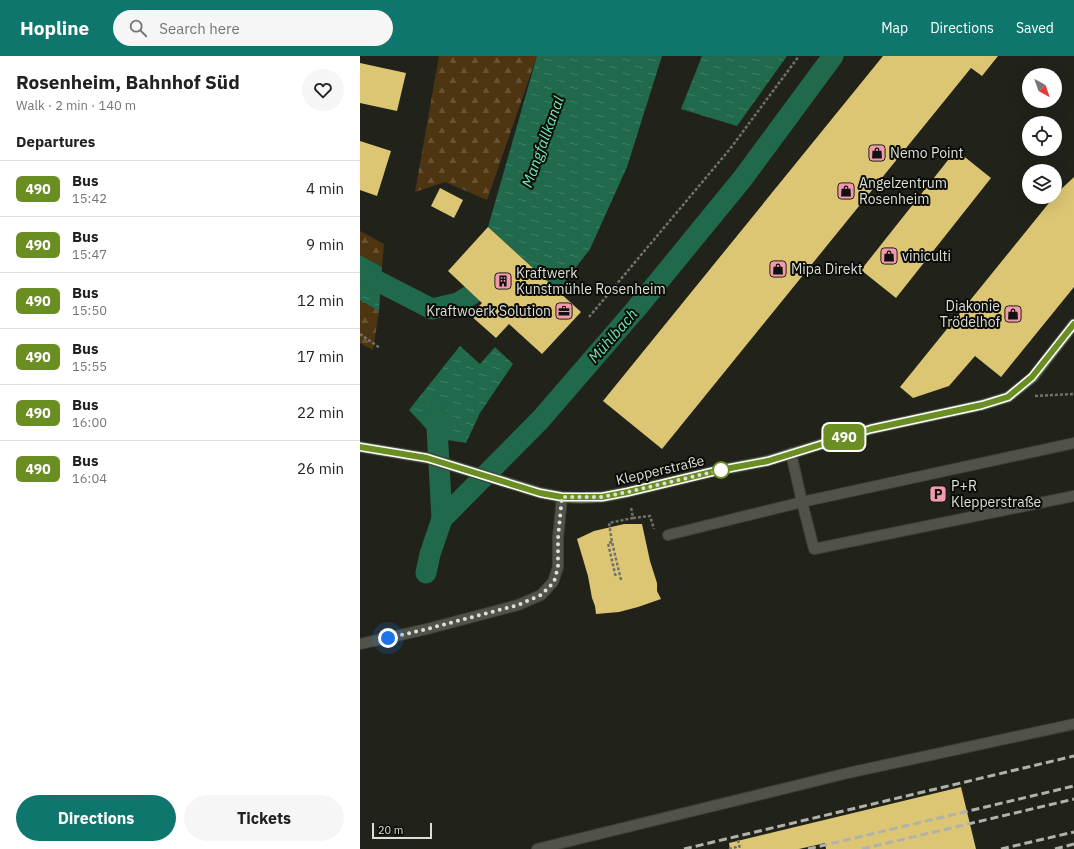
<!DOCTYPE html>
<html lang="en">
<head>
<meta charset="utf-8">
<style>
	:root { --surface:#fff; --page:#f6f6f6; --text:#202124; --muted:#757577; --line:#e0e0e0; --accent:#0f766e }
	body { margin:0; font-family:"IBM Plex Sans",sans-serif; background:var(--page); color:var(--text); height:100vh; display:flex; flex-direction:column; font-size:15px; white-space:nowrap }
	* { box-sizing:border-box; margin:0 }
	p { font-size:13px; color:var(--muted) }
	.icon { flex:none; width:22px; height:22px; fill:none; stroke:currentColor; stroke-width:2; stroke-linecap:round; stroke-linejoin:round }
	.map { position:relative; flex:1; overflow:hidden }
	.side { display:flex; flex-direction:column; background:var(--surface); width:360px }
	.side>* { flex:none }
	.badge { padding:0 8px; border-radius:6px; font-size:14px; line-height:26px }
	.needle { width:26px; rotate:140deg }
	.buttons { position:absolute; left:662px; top:12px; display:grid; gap:8px }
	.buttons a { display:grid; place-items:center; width:40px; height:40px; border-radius:50%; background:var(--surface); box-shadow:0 4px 16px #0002; font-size:20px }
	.scale { position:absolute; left:12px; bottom:10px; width:60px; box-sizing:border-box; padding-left:4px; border:2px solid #dddfd8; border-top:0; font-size:11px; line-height:14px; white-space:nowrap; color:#dddfd8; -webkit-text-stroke:3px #0b0c08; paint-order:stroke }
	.you { position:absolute; width:20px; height:20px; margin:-10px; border:3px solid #fff; border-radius:50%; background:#1a73e8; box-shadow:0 0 0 6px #1a73e833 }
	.map>.badge { position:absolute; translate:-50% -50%; box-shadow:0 0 0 2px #fff }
	h2 { padding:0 16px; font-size:15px; line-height:36px }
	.round { display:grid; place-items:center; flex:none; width:42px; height:42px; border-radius:21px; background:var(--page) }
	.headline { display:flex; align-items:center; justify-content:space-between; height:68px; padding:0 16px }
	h1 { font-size:19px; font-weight:700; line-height:30px }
	.button { display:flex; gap:8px; margin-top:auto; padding:8px 16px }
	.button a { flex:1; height:46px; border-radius:24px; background:var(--accent); color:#fff; font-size:16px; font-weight:700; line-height:46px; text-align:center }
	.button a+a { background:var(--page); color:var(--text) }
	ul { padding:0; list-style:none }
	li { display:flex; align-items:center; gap:12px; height:56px; padding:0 16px; border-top:1px solid var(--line) }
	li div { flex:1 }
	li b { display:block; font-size:15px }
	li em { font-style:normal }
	li .badge { min-width:44px; font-weight:700; text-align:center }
	header { display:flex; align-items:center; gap:24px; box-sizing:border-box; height:56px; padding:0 20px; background:var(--accent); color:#fff }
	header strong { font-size:19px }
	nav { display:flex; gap:22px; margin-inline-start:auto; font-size:14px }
	.search { width:280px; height:36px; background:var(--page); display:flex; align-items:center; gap:10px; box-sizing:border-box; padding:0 14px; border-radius:22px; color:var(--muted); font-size:15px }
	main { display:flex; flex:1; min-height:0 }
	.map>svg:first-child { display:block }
	.forest { fill:url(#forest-firs) }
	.water { fill:url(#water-ripples) }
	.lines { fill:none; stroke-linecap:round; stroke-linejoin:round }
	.canal { stroke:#21694c; stroke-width:21 }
	.building { fill:#dcc673 }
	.lane-casing { stroke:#3d3f38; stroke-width:12 }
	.secondary-casing { stroke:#3d3f38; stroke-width:12 }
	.path { stroke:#71736b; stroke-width:2.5; stroke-dasharray:3 2; stroke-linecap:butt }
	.lane { stroke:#515349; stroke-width:10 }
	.secondary { stroke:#617658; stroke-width:10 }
	.rail { stroke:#b0b2ab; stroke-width:3; stroke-dasharray:8 4; stroke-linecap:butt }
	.line-casing { stroke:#fff; stroke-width:9 }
	.line { stroke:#6b8e23; stroke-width:6 }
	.walk { stroke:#dddfd8; stroke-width:4; stroke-dasharray:0 7.2 }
	.stop-dot { fill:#fff; stroke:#6b8e23; stroke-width:2 }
	.labels { text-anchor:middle; stroke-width:4; stroke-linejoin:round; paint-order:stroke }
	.poi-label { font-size:14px; fill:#dddfd8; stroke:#0b0c08; text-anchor:start }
	.street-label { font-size:14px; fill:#dddfd8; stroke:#0b0c08 }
	.water-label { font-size:15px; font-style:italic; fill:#6deab4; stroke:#0b0c08 }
</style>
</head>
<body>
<header>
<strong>Hopline</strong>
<div class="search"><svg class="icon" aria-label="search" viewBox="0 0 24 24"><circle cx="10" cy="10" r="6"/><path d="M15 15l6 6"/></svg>Search here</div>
<nav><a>Map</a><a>Directions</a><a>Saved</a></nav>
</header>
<main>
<section class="side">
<div class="headline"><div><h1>Rosenheim, Bahnhof Süd</h1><p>Walk · 2 min · 140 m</p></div><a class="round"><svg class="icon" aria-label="heart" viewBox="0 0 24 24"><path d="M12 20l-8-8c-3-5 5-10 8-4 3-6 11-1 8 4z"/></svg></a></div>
<h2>Departures</h2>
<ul>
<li><span class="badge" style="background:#6b8e23;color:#fff">490</span><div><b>Bus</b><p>15:42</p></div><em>4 min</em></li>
<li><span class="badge" style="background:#6b8e23;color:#fff">490</span><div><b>Bus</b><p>15:47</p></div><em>9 min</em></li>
<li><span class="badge" style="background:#6b8e23;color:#fff">490</span><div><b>Bus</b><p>15:50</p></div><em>12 min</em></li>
<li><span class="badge" style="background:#6b8e23;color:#fff">490</span><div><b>Bus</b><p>15:55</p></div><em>17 min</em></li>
<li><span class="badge" style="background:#6b8e23;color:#fff">490</span><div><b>Bus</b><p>16:00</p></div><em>22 min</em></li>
<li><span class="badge" style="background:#6b8e23;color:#fff">490</span><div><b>Bus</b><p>16:04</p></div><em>26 min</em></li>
</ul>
<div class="button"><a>Directions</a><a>Tickets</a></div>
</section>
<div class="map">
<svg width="714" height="793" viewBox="0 0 714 793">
	<defs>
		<pattern id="forest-firs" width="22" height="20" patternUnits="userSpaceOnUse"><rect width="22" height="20" fill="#4e3512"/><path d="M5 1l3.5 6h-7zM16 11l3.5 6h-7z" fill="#675234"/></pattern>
		<pattern id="water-ripples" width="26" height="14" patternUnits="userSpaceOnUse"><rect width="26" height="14" fill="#21694c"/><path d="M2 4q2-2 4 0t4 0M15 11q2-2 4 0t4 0" fill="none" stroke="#417e65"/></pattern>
	</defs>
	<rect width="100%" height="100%" fill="#21231a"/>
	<g class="forest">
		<path d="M79,0h98l-50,144 -42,-18 -30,10z"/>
		<path d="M0,175l24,13 -2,23 -22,-12z"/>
		<path d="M0,244l19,11 -6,39 -13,-7z"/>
	</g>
	<g class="water">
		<path d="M177,0h125l-35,111 -37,82 -32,42 -70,-64z"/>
		<path d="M342,0h85l-50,70 -56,-17z"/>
		<path d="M0,199l22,12 -3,44 -19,-11z"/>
		<path d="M100,290l20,18 15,-17 18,17 -33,49 -14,30 -31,-5 -26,-28z"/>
	</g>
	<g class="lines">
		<g class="canal">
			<path d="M0,216l72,37 26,-6 14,-9"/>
			<path d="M76,353l6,110"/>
			<path d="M66,517l4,-19 12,-35 99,-100 95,-110 107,-131 90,-122"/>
		</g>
	</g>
	<g class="building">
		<path d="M523,0h115l-16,20 -11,-8 -309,381 -59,-48z"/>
		<path d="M0,7l46,10 -9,38 -37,-8z"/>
		<path d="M0,85l31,10 -14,45 -17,-6z"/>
		<path d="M596,94l35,28 -95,120 -35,-28z"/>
		<path d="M714,121v110l-73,90 -26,-21 -26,30 -36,12 -13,-11 157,-194z"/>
		<path d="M80,132l23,12 -9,18 -23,-12z"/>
		<path d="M128,171l93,85 -39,42 -33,-30 -13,14 -26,-23 12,-12 -34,-32z"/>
		<path d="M264,468h18l8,37 7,22v8l4,8 -23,8 -19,5 -23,2 -1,-8 -3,-8 -4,-22 -11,-37 17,-8z"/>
		<path d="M601,731l15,62h-150l-1,-6 -26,6h-69l-1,-6z"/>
	</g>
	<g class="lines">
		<g class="lane-casing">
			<g id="lane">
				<path d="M714,387l-272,59 12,47 260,-53"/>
				<path d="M308,479l134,-33 -11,-49"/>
				<path d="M0,588l67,-15 91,-24 23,-10 12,-13 5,-15v-29l4,-41"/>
				<path d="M177,793l311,-76 226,-49"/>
			</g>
		</g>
		<g class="secondary-casing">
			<path id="secondary" d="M0,391l67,11 114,35 21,4 19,1 21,-1 26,-5 92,-22 47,-9 104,-32 111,-24 26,-8 25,-20 41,-53"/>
		</g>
		<g class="path">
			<path d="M229,261l141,-168 69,-93"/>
			<path d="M0,278l20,14"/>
			<path d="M675,340l39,-2"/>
			<path d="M273,462l17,-2 4,13"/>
			<path d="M252,486l-4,1 8,35"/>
			<path d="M261,524l-9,-38 -3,-19 24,-5 -2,-11"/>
			<path d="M378,784l2,9"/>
			<path d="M369,793l11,-3"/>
		</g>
		<use href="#lane" class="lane"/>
		<use href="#secondary" class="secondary"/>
		<g class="rail">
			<path d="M324,793l390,-93"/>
			<path d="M448,793l266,-63"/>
			<path d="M502,793l212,-50"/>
			<path d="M641,793l73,-17"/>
			<path d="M695,793l19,-5"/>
		</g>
	</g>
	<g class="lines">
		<g class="line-casing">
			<path id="line" d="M0,391l67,11 113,35 22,4h40l26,-5 92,-22 48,-9 103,-32 111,-24 26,-8 24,-20 42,-53"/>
		</g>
		<use href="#line" class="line"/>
		<path class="walk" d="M28,582l39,-9 91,-24 23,-10 13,-13 4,-15v-29l4,-41h40l26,-5 93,-22"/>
	</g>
	<defs>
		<g id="shop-square" transform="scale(0.9)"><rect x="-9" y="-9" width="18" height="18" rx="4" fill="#f29aad" stroke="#0b0c08"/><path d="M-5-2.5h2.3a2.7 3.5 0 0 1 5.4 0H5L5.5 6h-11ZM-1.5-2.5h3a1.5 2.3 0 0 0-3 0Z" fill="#111"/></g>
		<g id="building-square" transform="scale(0.9)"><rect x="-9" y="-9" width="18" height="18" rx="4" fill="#f29aad" stroke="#0b0c08"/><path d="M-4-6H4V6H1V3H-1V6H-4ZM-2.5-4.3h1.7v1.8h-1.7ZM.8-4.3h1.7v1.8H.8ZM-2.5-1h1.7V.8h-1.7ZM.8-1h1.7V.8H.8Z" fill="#111"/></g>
		<g id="office-square" transform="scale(0.9)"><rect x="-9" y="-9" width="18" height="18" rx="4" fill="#f29aad" stroke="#0b0c08"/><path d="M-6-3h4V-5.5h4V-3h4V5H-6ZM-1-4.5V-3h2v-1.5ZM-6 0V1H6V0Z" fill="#111"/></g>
		<g id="parking-square" transform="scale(0.9)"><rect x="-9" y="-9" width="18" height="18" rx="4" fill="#f29aad" stroke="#0b0c08"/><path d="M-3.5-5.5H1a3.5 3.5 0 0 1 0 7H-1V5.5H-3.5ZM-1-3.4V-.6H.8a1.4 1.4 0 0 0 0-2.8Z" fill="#111"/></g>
	</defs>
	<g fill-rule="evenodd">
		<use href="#shop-square" x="517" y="97"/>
		<use href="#shop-square" x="486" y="135"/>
		<use href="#shop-square" x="529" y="200"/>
		<use href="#shop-square" x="418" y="213"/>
		<use href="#building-square" x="143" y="225"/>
		<use href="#office-square" x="204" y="255"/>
		<use href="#shop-square" x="653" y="258"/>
		<use href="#parking-square" x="578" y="438"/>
	</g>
	<circle class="stop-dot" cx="361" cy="414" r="8"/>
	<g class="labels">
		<g class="poi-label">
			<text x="530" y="102">Nemo Point</text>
			<text x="499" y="132">Angelzentrum<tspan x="499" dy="16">Rosenheim</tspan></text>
			<text x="542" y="205">viniculti</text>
			<text x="431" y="218">Mipa Direkt</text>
			<text x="156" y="222">Kraftwerk<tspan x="156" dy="16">Kunstmühle Rosenheim</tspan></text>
			<text x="640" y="255" text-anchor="end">Diakonie<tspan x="640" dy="16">Trödelhof</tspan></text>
			<text x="191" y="260" text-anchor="end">Kraftwoerk Solution</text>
			<text x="591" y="435">P+R<tspan x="591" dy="16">Klepperstraße</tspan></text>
		</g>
		<g class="street-label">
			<text transform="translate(300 414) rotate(-13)" y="5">Klepperstraße</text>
		</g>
		<g class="water-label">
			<text transform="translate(183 86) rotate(-70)" y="5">Mangfallkanal</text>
			<text transform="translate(253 280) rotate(-49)" y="5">Mühlbach</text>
		</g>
	</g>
</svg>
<div class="buttons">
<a><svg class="needle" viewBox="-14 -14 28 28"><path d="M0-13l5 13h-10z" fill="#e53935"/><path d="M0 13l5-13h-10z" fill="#757577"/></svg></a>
<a><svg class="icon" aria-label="locate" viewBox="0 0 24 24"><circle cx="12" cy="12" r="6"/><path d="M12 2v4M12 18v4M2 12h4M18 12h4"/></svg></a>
<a><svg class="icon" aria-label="layers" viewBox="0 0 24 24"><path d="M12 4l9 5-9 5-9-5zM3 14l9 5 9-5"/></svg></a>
</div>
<div class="scale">20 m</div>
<div class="you" style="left:28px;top:582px"></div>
<b class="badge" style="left:484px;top:381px;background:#6b8e23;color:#fff">490</b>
</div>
</main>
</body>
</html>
